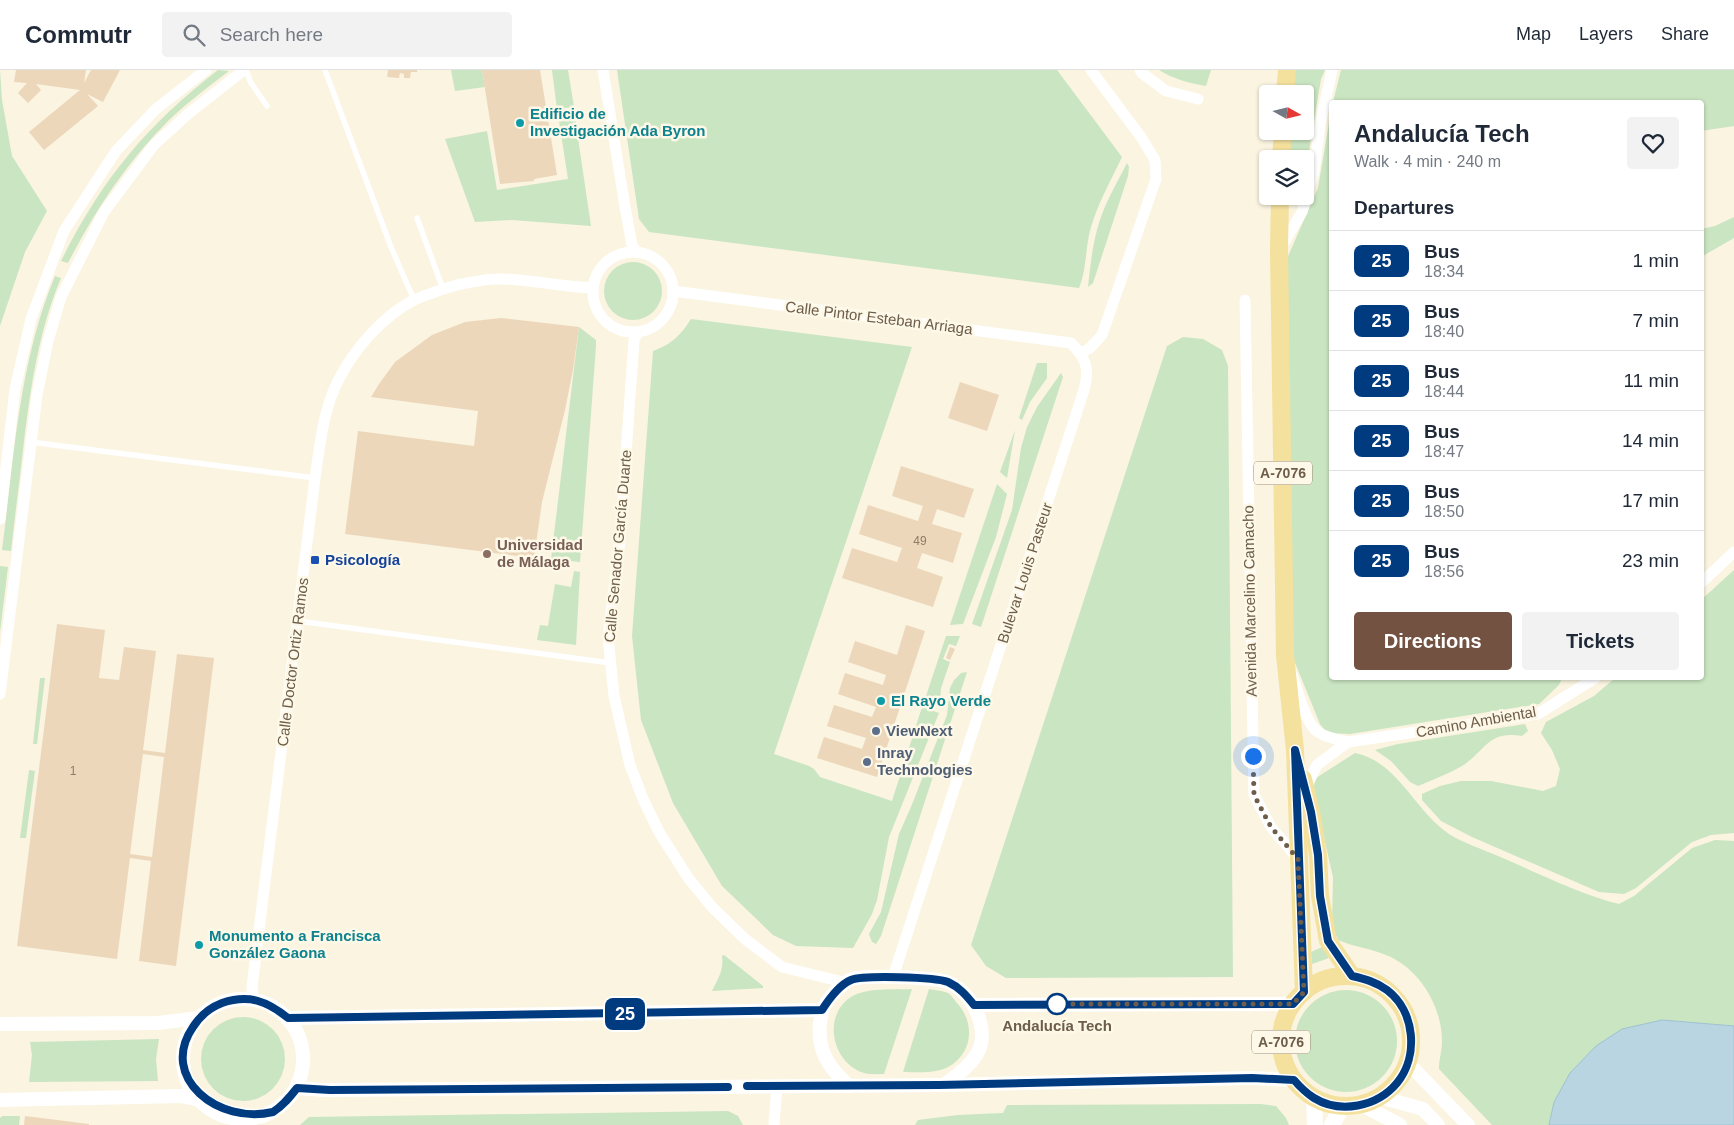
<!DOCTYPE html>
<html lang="en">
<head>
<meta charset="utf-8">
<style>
	:root { --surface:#fff; --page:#f2f2f3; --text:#1f2937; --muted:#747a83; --line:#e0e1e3; --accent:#735242 }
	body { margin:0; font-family:Helvetica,sans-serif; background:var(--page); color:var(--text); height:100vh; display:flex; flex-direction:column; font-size:19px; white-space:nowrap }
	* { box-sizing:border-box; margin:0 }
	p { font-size:16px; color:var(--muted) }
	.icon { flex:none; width:28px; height:28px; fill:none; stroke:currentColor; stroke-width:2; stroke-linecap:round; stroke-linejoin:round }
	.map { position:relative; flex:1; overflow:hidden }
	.side { position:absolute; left:1329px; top:30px; width:375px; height:580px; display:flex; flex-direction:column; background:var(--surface); border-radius:5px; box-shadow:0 1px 4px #0004 }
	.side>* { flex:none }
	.badge { padding:0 10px; border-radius:8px; font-size:18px; line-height:32px }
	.needle { width:32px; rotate:98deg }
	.buttons { position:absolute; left:1259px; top:15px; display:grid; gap:10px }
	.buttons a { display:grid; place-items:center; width:55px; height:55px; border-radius:5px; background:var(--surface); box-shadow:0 1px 4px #0004; font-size:25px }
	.you { position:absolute; width:25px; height:25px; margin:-12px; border:4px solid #fff; border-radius:50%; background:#1a73e8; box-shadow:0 0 0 8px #1a73e833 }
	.map>.badge { position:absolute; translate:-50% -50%; box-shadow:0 0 0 2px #fff }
	h2 { padding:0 25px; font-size:19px; line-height:45px }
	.round { display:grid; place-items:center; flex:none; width:52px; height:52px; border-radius:5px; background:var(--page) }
	.head { display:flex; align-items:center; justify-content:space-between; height:85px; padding:0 25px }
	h1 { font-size:24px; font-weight:800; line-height:38px }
	.button { display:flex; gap:10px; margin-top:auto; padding:10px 25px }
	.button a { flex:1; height:58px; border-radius:5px; background:var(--accent); color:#fff; font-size:20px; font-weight:800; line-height:58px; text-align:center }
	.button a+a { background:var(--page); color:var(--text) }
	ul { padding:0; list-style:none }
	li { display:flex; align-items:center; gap:15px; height:60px; padding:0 25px; border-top:1px solid var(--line) }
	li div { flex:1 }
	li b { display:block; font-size:19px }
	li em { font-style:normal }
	li .badge { min-width:55px; font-weight:700; text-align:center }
	header { display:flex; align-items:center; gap:30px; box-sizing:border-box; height:70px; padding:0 25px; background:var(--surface); border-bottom:1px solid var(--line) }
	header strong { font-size:24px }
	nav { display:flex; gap:28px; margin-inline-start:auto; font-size:18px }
	.search { width:350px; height:45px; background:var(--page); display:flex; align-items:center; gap:12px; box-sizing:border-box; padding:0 18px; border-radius:5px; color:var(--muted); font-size:19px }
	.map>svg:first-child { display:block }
	.green { fill:#cae5c1 }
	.water { fill:#b8d5e1; stroke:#9fc2d2 }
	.building { fill:#edd7bb; fill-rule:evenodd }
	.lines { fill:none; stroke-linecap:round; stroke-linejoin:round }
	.service { stroke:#fff; stroke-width:5.5 }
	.minor { stroke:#fff; stroke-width:11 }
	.tertiary { stroke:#fff; stroke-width:14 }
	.secondary { stroke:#fff; stroke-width:16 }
	.primary { stroke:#f4e19e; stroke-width:18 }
	.line-casing { stroke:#fff; stroke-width:11 }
	.line { stroke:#003b80; stroke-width:8 }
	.walk { stroke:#6e5d4a; stroke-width:5; stroke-dasharray:0 9 }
	.culture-dot { fill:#0f9aa8; stroke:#fdf8e7; stroke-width:2 }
	.education-dot { fill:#8d6e63; stroke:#fdf8e7; stroke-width:2 }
	.transit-dot { fill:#1a4fb4; stroke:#fdf8e7; stroke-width:2 }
	.service-dot { fill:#5c6f8a; stroke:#fdf8e7; stroke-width:2 }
	.stop-dot { fill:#fff; stroke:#003b80; stroke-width:2.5 }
	.labels { text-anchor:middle; stroke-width:5; stroke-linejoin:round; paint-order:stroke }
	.number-label { font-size:12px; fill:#8e7c66 }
	.shield { fill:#fdf8e7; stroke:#998c79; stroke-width:1 }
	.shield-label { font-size:14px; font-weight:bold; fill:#6e5d4a }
	.culture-label { font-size:15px; font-weight:bold; fill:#0d838f; stroke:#fdf8e7; text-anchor:start }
	.street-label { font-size:15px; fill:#6e5d4a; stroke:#fdf8e7 }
	.education-label { font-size:15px; font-weight:bold; fill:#785e54; stroke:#fdf8e7; text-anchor:start }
	.transit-label { font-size:15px; font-weight:bold; fill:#164399; stroke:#fdf8e7; text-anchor:start }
	.service-label { font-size:15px; font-weight:bold; fill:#4e5e75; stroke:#fdf8e7; text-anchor:start }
	.stop-label { font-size:15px; font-weight:bold; fill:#6e5d4a; stroke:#fdf8e7 }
</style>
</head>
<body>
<header>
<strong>Commutr</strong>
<div class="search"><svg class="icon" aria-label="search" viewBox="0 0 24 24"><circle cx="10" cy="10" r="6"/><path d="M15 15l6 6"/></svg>Search here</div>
<nav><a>Map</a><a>Layers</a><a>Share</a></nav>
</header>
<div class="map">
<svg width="1734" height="1055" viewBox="0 0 1734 1055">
	<rect width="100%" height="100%" fill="#faf4e1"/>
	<g class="green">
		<path d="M0,0l2,30 10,56 35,55 -22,41 -25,74z"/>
		<path d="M218,0l11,1c-20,15 -41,31 -60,49 -42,42 -74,90 -101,143l-7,-2c41,-82 85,-135 157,-191z"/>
		<path d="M451,0h31l3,17 -30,4z"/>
		<path d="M552,0h16l6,37 -17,2z"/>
		<path d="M617,0h440l65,87c-11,23 -24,46 -31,70 -6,20 -4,42 -12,61l-430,-56 -10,-13z"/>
		<path d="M1159,0h52l-5,16c-18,-3 -32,-7 -47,-16z"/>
		<path d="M1294,0h31l-4,9 -16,97v-17h-17l2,-28h15v-37h-12z"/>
		<path d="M1341,0h393v56l-33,5v-29h-368z"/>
		<path d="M1331,41v567h231l-3,7 -20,19 -189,30 -23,-1 -7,-9 -29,-71 -6,-390 33,-75z"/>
		<path d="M575,48l16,108 -79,-6 -37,2 -30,-83 42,-8 10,59 71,-11 -9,-58z"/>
		<path d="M1127,93l2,4 -1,9 -35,107 -5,4c2,-19 4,-38 9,-57 6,-24 19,-45 30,-67z"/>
		<path d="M1734,147v21l-33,19v-28l14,-3z"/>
		<circle cx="633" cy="221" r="29"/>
		<path d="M55,206l6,2c-22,52 -30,107 -37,163 -4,37 -9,73 -13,110l-9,-1c12,-92 17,-188 53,-274z"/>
		<path d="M691,249l221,28 -138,407 35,12 5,3 6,8 72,24 30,-94 17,6 -50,124 -12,63 -5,14 -19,34 -57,-2 -23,-11 -51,-49 -49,-83 -32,-83 -9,-84 21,-285c19,-7 27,-15 38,-32z"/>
		<path d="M579,257l17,13v6l-16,216 -29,-3z"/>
		<path d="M1183,267l20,2 19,11 6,16 5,611 -227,1 -20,-12 -15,-21 196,-599z"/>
		<path d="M1037,293h10v15l-17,24 -8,18 -3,-2z"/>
		<path d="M1061,303l2,4 -82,250 -9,-3 40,-114 9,-62 6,-21 10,-20z"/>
		<path d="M1015,360l-8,48 -7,-6z"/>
		<path d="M997,414l10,10 -11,43 -33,87 -13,1z"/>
		<path d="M0,496l8,1 -8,65z"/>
		<path d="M1734,500v263l-23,2 -19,7 -56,46 -12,6 -25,-2 -127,-55 -31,-16 -19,-21v-6l18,-8 21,-5h30l52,10 13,-5 4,-17 -8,-19 -11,-17 5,-11 48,-26 21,-18h86v-78z"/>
		<path d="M574,501l6,1 -4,73 -39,-5 3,-15 8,1 7,-42 16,3z"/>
		<path d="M946,566h14l-4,10 -7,-2 -6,15 7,3 -9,26 -1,16 -15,-5z"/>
		<path d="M967,602l-86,264 -5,8 -4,-2 -3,-8 12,-22 18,-78 12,-27 36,-92 3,-27 4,-8 7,-7z"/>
		<path d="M40,608h5l-8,66h-4z"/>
		<path d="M1525,654l3,7 -6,5c-35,-6 -36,15 -60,30 -14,8 -30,14 -44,20l-8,-4 -19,-21 -16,-11 23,-6z"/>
		<path d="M1355,683c42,8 60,58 94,81 14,9 33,15 49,22 40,17 79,37 121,48l15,-8 58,-48 23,-8 19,1v185l-16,-1 -164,77 -5,23h-57l-53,-56c0,-10 3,-18 3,-28 0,-35 -23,-73 -56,-86 -16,-7 -33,-8 -48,-15l-6,-16 1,-47 -20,-88 3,-11z"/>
		<path d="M29,700l6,1 -9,67h-6z"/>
		<path d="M1322,877l7,11 -17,6 -1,-12z"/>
		<path d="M724,885l39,31v2l-51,3c6,-13 12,-20 10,-35z"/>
		<path d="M912,919l-28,85c-8,0 -16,1 -23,-2 -30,-12 -38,-57 -10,-75 16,-10 43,-7 61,-8z"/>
		<path d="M929,919c6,1 14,2 19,4 3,2 6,6 8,9 19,19 18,51 -8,65 -13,7 -31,5 -45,5z"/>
		<circle cx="1346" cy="971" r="51"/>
		<circle cx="243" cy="989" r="42"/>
		<path d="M159,969l-3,20 2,22 -129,1 3,-27 -2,-13z"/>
		<path d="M1261,1034l15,2 10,12 3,7h-374l3,-5 40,-5 45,-2 4,-8z"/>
		<path d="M728,1041l10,5 5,9h-443l9,-8z"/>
		<path d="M2,1046h18l-1,9h-19v-7z"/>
	</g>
	<path class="water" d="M1662,950l72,6v99h-185l5,-23 16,-29 26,-27 26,-17z"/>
	<g class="building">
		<path d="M16,0h70l-2,13 7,-13h29l-17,32 -16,-8 11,12 -54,44 -15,-18 51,-42 -44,-6 5,6 -13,13 -10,-10 9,-10 -13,-1z"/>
		<path d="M388,0h29v2h-6l-1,6h-6v-4l-4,-1 -1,5 -12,-1z"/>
		<path d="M482,0h58l17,105 -23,4v2l-34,3z"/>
		<path d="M501,248l78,9 -6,43 -8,40 -23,92 -8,56 -189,-24 13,-103 116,15 4,-35 -107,-14 8,-13 16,-22 37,-27 33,-13z"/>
		<path d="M960,312l39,13 -12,36 -39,-13z"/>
		<path d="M901,396l73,23 -10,29 -27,-9 -5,15 30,9 -9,30 -31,-10 -5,15 26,9 -10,30 -91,-29 10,-30 45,14 5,-14 -43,-14 9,-29 50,16 5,-15 -31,-10z"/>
		<path d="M57,554l48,6 -6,48 20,2 5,-33 32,4 -13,99 22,3 12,-99 37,4 -38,308 -37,-5 12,-100 -21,-3 -13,101 -100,-13zM143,684l21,3 -12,100 -22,-3z"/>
		<path d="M906,555l19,6 -48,146 -60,-19 7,-21 38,12 4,-11 -39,-12 7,-21 38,12 4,-10 -38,-13 7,-21 38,12 3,-10 -38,-13 7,-21 42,14z"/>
		<path d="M950,577l5,2 -5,11 -4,-2z"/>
		<path d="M25,1046l64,8v1h-65z"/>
	</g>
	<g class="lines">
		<g class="service">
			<path d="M246,0l5,13 16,23"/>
			<path d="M325,0l66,177 23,53"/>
			<path d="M417,148l26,71"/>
			<path d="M30,372l285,36"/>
			<path d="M298,551l313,42"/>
		</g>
		<g class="minor">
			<path d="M603,0l22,137 7,38 4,7"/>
			<path d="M1140,0l2,3 24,18 32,8"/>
			<path d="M1280,179l22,-37 12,-40 6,-47 12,-55"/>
			<circle cx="633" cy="222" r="40"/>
			<path d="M673,221l398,52c15,15 19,26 13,47l-191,587"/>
			<path d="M1245,230l9,495 17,32 27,32"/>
			<path d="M638,262l-4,8 -14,200 -12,97 6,59 16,69 13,34 16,33 30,47 24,29 32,31 37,28 65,16"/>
			<path d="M1081,283l9,-5 12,-13 54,-156 -1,-19 -14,-23 -50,-67"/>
			<path d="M0,449l15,-130 16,-70 33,-88 52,-80 40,-42 50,-39"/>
			<path d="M1701,513l33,-31"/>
			<path d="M1292,605c6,15 13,48 26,57 9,6 20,8 30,10l190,-28 57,-36"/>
			<path d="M0,624l37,-299 11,-54 13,-44 43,-85 50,-67 34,-31 56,-44"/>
			<path d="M1305,719l12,-24 31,-23"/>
			<path d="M253,929l-1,-12 63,-509c5,-33 8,-69 24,-99 16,-31 44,-63 75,-79 14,-6 29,-11 43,-15 14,-3 28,-6 42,-6 31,0 63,8 94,9"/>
			<path d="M240,1055l1,-5"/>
			<path d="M774,1055l3,-39"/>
		</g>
		<g class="tertiary">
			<circle cx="243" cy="989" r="60"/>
			<path d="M974,935l319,-1"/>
			<path d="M288,948l534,-8"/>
			<path d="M0,954l158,-1 41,-5"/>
			<path d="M1408,993l60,62"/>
			<path d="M849,1016c-20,-18 -32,-35 -29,-63 1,-4 1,-10 3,-14 4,-10 19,-26 29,-30 13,-4 81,-2 95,3 25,9 44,47 30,72 -8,13 -20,21 -33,31"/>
			<path d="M297,1018l27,2 620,-5 307,-7 43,2"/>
			<path d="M1380,1027l43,12 15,16"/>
			<path d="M0,1030l181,-4 16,3"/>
			<path d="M1362,1035l38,20"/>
		</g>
		<g class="secondary">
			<path d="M1314,1028l1,27"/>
			<path d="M1332,1055l10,-18"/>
		</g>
		<g class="primary">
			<path d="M1285,24l2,-24"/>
			<path d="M1281,89l2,-28"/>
			<path d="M1280,126l-1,54 6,405 10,95 9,242"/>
			<path d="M1303,709l8,33 7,43 2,41 8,45 24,35"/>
			<circle cx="1346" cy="971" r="65"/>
		</g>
	</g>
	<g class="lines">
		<g class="line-casing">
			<path id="line" d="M728,1017l-398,3 -33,-2c-7,9 -14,18 -24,24 -54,13 -115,-34 -80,-85 7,-11 16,-19 29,-24 27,-9 45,-2 66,15l534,-8c7,-11 17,-25 29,-30 12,-5 84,-3 97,2 11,5 18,13 26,23l319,-1 11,-12 -9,-242 16,62 7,43 2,41 8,45 24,35c13,3 24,6 35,14 28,21 32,66 10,93 -20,24 -57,31 -83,15 -8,-5 -14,-11 -20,-18l-42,-2 -313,7 -192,1"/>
		</g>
		<use href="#line" class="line"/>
		<path class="walk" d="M1057,934h-1h237l11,-12 -6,-133 -27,-32 -17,-32 -1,-39"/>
	</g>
	<g class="culture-dot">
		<circle cx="520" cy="53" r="5"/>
		<circle cx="881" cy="631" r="5"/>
		<circle cx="199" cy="875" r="5"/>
	</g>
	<circle class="education-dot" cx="487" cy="484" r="5"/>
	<rect class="transit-dot" x="310" y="485" width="10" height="10" rx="2.5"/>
	<g class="service-dot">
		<circle cx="876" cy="661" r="5"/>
		<circle cx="867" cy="692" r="5"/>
	</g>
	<circle class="stop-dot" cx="1057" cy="934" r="10"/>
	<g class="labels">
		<g class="number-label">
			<text x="920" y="475">49</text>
			<text x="73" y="705">1</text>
		</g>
		<g class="shield">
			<rect x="1254" y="391.5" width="58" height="23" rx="4"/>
			<rect x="1252" y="960.5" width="58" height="23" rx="4"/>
		</g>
		<g class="shield-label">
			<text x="1283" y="408">A-7076</text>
			<text x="1281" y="977">A-7076</text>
		</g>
		<g class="culture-label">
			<text x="530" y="49">Edificio de<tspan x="530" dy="17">Investigación Ada Byron</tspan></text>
			<text x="891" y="636">El Rayo Verde</text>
			<text x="209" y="871">Monumento a Francisca<tspan x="209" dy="17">González Gaona</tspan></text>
		</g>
		<g class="street-label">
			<text transform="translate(879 248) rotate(7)" y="5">Calle Pintor Esteban Arriaga</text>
			<text transform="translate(618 476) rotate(-85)" y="5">Calle Senador García Duarte</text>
			<text transform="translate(1025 503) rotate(-72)" y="5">Bulevar Louis Pasteur</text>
			<text transform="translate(1250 531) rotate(-91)" y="5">Avenida Marcelino Camacho</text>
			<text transform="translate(293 592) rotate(-83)" y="5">Calle Doctor Ortiz Ramos</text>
			<text transform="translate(1476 652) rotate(-10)" y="5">Camino Ambiental</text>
		</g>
		<g class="education-label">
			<text x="497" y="480">Universidad<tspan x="497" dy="17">de Málaga</tspan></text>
		</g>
		<g class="transit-label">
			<text x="325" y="495">Psicología</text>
		</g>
		<g class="service-label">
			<text x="886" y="666">ViewNext</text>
			<text x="877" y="688">Inray<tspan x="877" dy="17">Technologies</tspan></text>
		</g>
		<g class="stop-label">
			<text x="1057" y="961">Andalucía Tech</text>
		</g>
	</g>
</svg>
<div class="buttons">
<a><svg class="needle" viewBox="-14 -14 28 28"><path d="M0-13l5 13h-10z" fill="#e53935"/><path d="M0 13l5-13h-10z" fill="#747a83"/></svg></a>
<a><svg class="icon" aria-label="layers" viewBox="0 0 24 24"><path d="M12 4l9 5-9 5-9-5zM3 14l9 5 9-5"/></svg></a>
</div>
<div class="you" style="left:1253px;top:686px"></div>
<b class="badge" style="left:625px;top:944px;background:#003b80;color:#fff">25</b>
<section class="side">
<div class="head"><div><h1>Andalucía Tech</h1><p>Walk · 4 min · 240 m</p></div><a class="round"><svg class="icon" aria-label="heart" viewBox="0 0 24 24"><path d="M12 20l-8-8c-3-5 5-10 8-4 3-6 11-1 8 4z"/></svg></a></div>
<h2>Departures</h2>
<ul>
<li><span class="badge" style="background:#003b80;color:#fff">25</span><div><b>Bus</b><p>18:34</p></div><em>1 min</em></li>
<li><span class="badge" style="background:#003b80;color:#fff">25</span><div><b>Bus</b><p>18:40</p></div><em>7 min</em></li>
<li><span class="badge" style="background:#003b80;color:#fff">25</span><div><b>Bus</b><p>18:44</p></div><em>11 min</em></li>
<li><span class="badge" style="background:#003b80;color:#fff">25</span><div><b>Bus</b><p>18:47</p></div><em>14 min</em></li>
<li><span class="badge" style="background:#003b80;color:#fff">25</span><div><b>Bus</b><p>18:50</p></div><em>17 min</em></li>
<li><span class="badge" style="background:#003b80;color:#fff">25</span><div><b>Bus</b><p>18:56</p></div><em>23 min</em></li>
</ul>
<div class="button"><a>Directions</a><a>Tickets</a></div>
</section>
</div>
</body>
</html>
